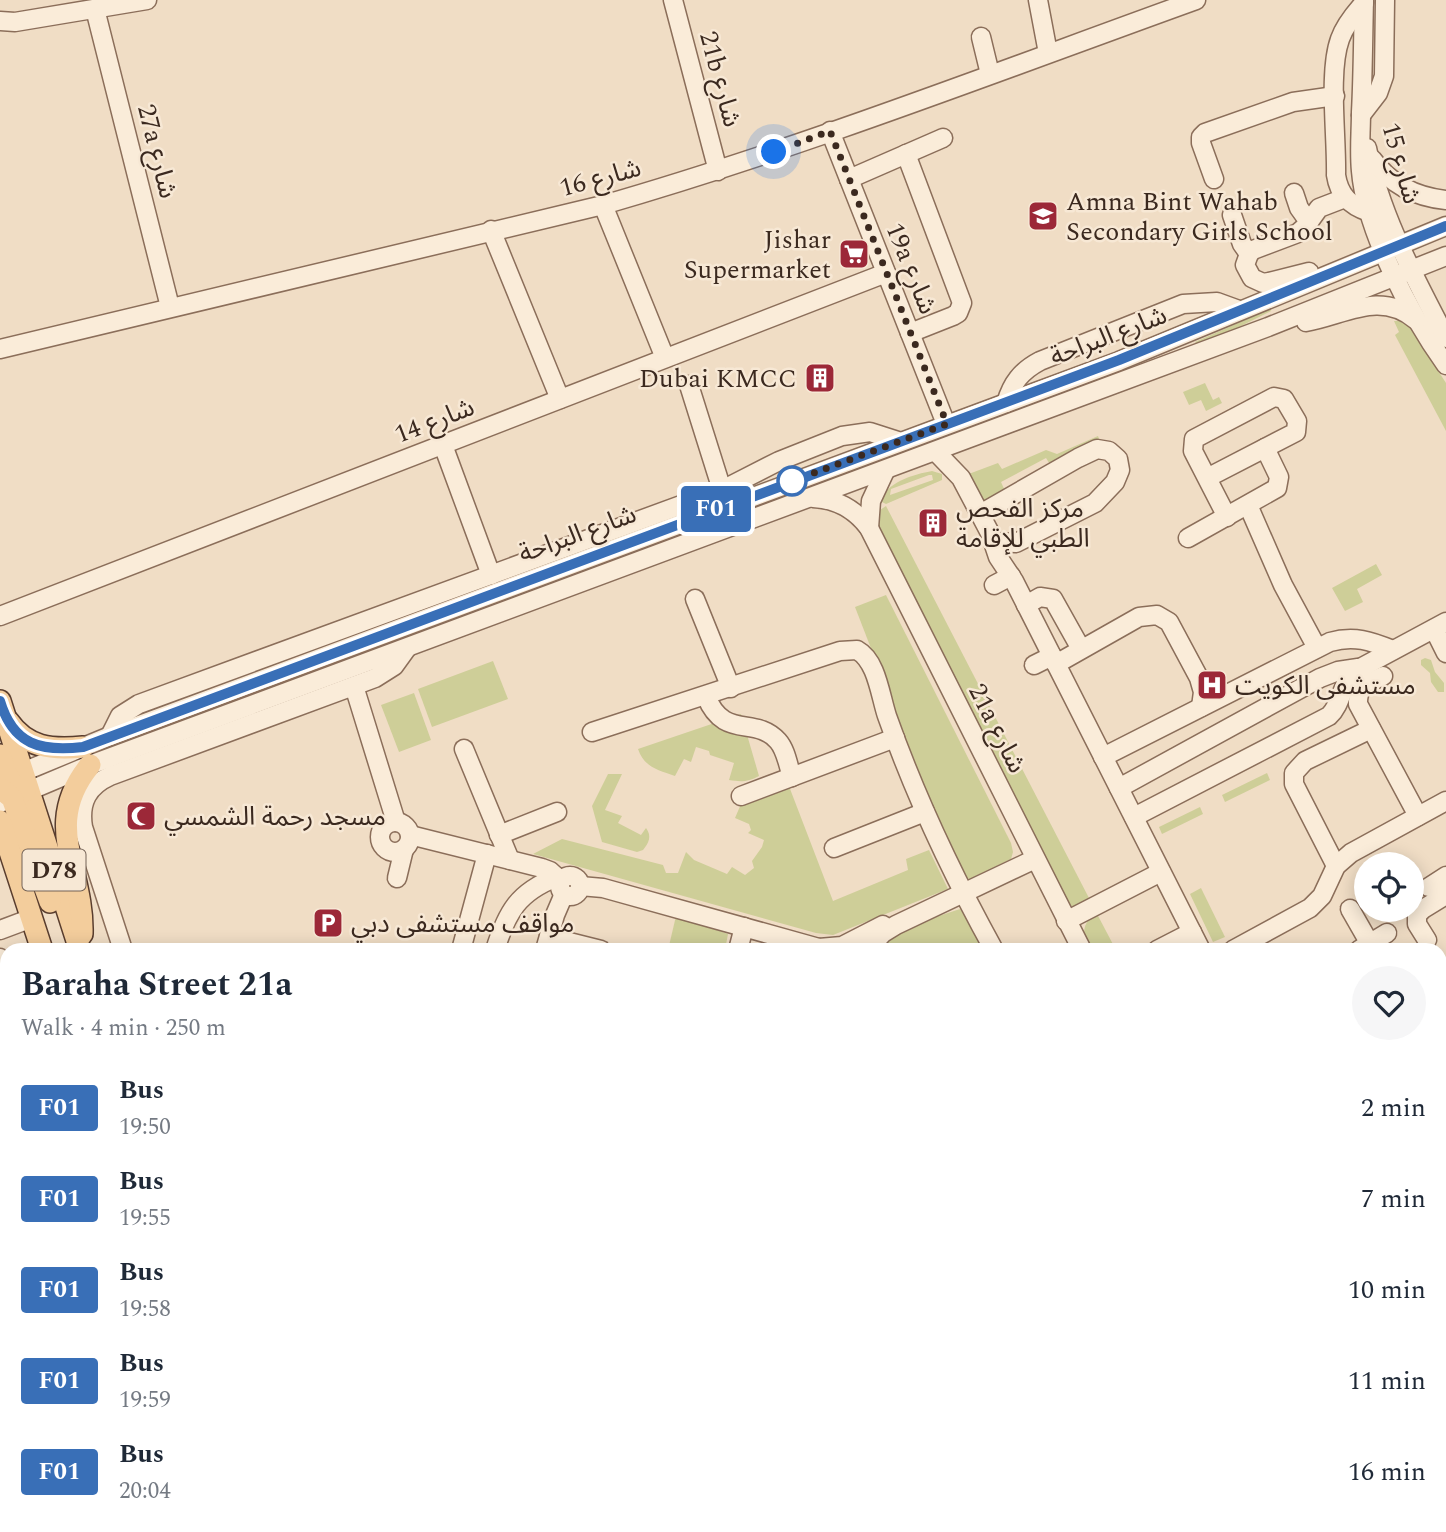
<!DOCTYPE html>
<html lang="en">
<head>
<meta charset="utf-8">
<style>
	:root { --surface:#fff; --page:#f6f6f7; --text:#1f2937; --muted:#747a83 }
	body { margin:0; font-family:Spectral,"Noto Sans Arabic",serif; background:var(--page); color:var(--text); height:100vh; display:flex; flex-direction:column; font-size:26px; white-space:nowrap }
	* { box-sizing:border-box; margin:0 }
	p { font-size:23px; color:var(--muted) }
	.icon { flex:none; width:38px; height:38px; fill:none; stroke:currentColor; stroke-width:2; stroke-linecap:round; stroke-linejoin:round }
	.map { position:relative; flex:1; overflow:hidden }
	.panel { position:absolute; left:0px; top:943px; width:1447px; height:590px; display:flex; flex-direction:column; background:var(--surface); border-radius:21px 21px 0 0; box-shadow:0 4px 18px #0003 }
	.panel>* { flex:none }
	.badge { padding:0 14px; border-radius:5px; font-size:24px; line-height:46px }
	.fabs { position:absolute; left:1354px; top:852px; display:grid; gap:14px }
	.fabs a { display:grid; place-items:center; width:70px; height:70px; border-radius:50%; background:var(--surface); box-shadow:0 4px 18px #0003; font-size:35px }
	.you { position:absolute; width:35px; height:35px; margin:-18px; border:5px solid #fff; border-radius:50%; background:#1a73e8; box-shadow:0 0 0 10px #1a73e833 }
	.map>.badge { position:absolute; translate:-50% -50%; box-shadow:0 0 0 4px #fff }
	.round { display:grid; place-items:center; flex:none; width:74px; height:74px; border-radius:37px; background:var(--page) }
	.summary { display:flex; align-items:center; justify-content:space-between; height:119px; padding:0 21px }
	h1 { font-size:33px; font-weight:700; line-height:52px }
	ul { padding:0; list-style:none }
	li { display:flex; align-items:center; gap:21px; height:91px; padding:0 21px }
	li div { flex:1 }
	li b { display:block; font-size:26px }
	li em { font-style:normal }
	li .badge { min-width:77px; font-weight:700; text-align:center }
	.map>svg:first-child { display:block }
	.green { fill:#cece98; fill-rule:evenodd }
	.lines { fill:none; stroke-linecap:round; stroke-linejoin:round }
	.minor-casing { stroke:#8b6e5a; stroke-width:21 }
	.major-casing { stroke:#593d2e; stroke-width:24 }
	.highway-casing { stroke:#593d2e; stroke-width:28 }
	.minor { stroke:#faecd9; stroke-width:18 }
	.major { stroke:#f3cd9c; stroke-width:21 }
	.highway { stroke:#e19054; stroke-width:24 }
	.line-casing { stroke:#fff; stroke-width:16 }
	.line { stroke:#396fb7; stroke-width:10 }
	.walk { stroke:#3b291f; stroke-width:7; stroke-dasharray:0 12.6 }
	.stop-dot { fill:#fff; stroke:#396fb7; stroke-width:3.5 }
	.labels { text-anchor:middle; stroke-width:5; stroke-linejoin:round; paint-order:stroke }
	.shield { fill:#f7e8d5; stroke:#736256; stroke-width:2 }
	.shield-label { font-size:24px; font-weight:bold; fill:#3b291f }
	.street-label { font-size:26px; fill:#3b291f; stroke:#f7e8d5 }
	.poi-label { font-size:26px; fill:#3b291f; stroke:#f7e8d5; text-anchor:start }
</style>
</head>
<body>
<div class="map">
<svg width="1446" height="1532" viewBox="0 0 1446 1532">
	<rect width="100%" height="100%" fill="#f0ddc5"/>
	<g class="green">
		<path d="M1270,309l1,2 -50,25 -24,9 -2,-3z"/>
		<path d="M1394,321h5l10,5 37,57v48l-51,-96 4,-3z"/>
		<path d="M1205,383l8,17 6,-3 3,6 -16,8 -5,-11 -12,5 -6,-13z"/>
		<path d="M1098,436l3,8 -50,22 -5,-8 -45,24 4,9 -24,11 -15,-27 32,-12 4,6 44,-19 11,4z"/>
		<path d="M932,471l10,3v6l-56,24 -4,-2c1,-19 33,-28 50,-31zM929,475h3l1,5 -43,15 1,-6z"/>
		<path d="M886,506l204,394 -14,7 -8,-2 -193,-383 5,-12z"/>
		<path d="M1376,564l6,11 -25,14 6,13 -18,9 -13,-23z"/>
		<path d="M886,595l125,248 2,9 -2,7 -41,20 -9,-2 -4,-6 -102,-264z"/>
		<path d="M1425,658l6,2 4,12 9,11v9h-6l-7,-10 -1,-9 -9,-8v-5z"/>
		<path d="M493,661l15,38 -76,28 -14,-38z"/>
		<path d="M414,693l17,47 -32,12 -18,-47z"/>
		<path d="M741,714l18,62c-11,6 -18,6 -30,4l5,-17 -24,-8 -1,-4 -13,-4 -5,15 -7,-3 -9,17c-17,-6 -31,-9 -37,-27z"/>
		<path d="M1267,773l3,7 -45,22 -3,-7z"/>
		<path d="M608,774h14l-17,36 17,6 -4,7 23,12 5,-7c6,8 3,15 -3,22l-6,2 -35,-10 -10,-36z"/>
		<path d="M787,781l46,120 75,-31 -2,-11 23,-9 19,39 -115,46 -17,-2 -283,-79 29,-15 101,26 3,8h12l8,-21 8,8 33,14 5,-7 13,8 9,-7 -2,-7 10,-14 2,-7 -16,-7 3,-3 -2,-6 -14,-6 6,-14z"/>
		<path d="M1200,807l3,7 -41,20 -3,-7z"/>
		<path d="M1201,888l24,49 -12,5 -23,-48z"/>
		<path d="M960,909l4,2 20,39h-105l-2,-7 13,-11z"/>
		<path d="M1096,912l20,38h-29c-5,-16 -5,-27 9,-38z"/>
		<path d="M676,916l52,18 -3,16h-57z"/>
	</g>
	<g class="lines">
		<g class="minor-casing">
			<g id="minor">
				<path d="M673,0l45,171"/>
				<path d="M1038,0l10,53"/>
				<path d="M1364,0c-1,37 -1,75 -3,112 0,20 -2,39 0,59 5,60 50,145 85,194"/>
				<path d="M1364,3c-10,11 -19,22 -24,36 -12,33 -3,98 -4,136 3,20 14,31 33,37"/>
				<path d="M95,9l75,298"/>
				<path d="M0,21l15,1 132,-22"/>
				<path d="M981,37l9,37"/>
				<path d="M1361,115l17,-22 6,-17 1,-76"/>
				<path d="M830,131l116,293"/>
				<path d="M1367,148c13,67 48,130 79,190"/>
				<path d="M906,154l56,149 -4,10 -5,3 -43,17"/>
				<path d="M1372,159c18,25 44,38 74,41"/>
				<path d="M849,179l94,-41"/>
				<path d="M1214,179l-13,-36v-6l4,-4 88,-31 42,-6"/>
				<path d="M1294,193l5,15 10,14"/>
				<path d="M603,205l62,153"/>
				<path d="M1232,215l10,29 7,10"/>
				<path d="M491,230l69,169"/>
				<path d="M1309,272l-40,10 -6,1 -11,-5 -7,-13 4,-11 4,-4 45,-17 8,-7 13,-18 26,-10"/>
				<path d="M1306,322c39,-7 74,-32 110,-2"/>
				<path d="M0,349l603,-144c201,-58 396,-134 593,-205"/>
				<path d="M689,385l33,105"/>
				<path d="M1006,403c6,-20 15,-32 34,-42l143,-57 34,-2 22,8"/>
				<path d="M443,445l48,130"/>
				<path d="M936,452l25,26 29,55 8,24 16,24 187,369"/>
				<path d="M1207,478l89,-46 1,-11 -13,-22 -10,-2 -80,42 -1,12 34,66"/>
				<path d="M813,498c23,1 42,11 56,30l213,422"/>
				<path d="M1248,505l35,80 34,63"/>
				<path d="M980,514l98,-56 19,-9 12,2 9,8 2,11 -5,12 -20,21 -79,40 -23,-1"/>
				<path d="M869,528l2,-27 14,-30"/>
				<path d="M1188,538l89,-50 2,-11 -14,-29"/>
				<path d="M994,585l17,-9"/>
				<path d="M695,599l36,89"/>
				<path d="M1026,605l14,-8 13,2 28,50"/>
				<path d="M0,616l886,-343"/>
				<path d="M1434,629l12,24"/>
				<path d="M1056,664l83,-47 18,-2 12,7 30,56 4,14 -2,15"/>
				<path d="M1034,665l18,-9"/>
				<path d="M1383,676c-14,6 -26,10 -25,28l60,112"/>
				<path d="M354,686l42,136"/>
				<path d="M706,696c18,45 49,19 72,45 8,9 10,24 14,36"/>
				<path d="M592,732l248,-81 17,-1c20,11 23,45 30,66 29,82 65,158 107,234"/>
				<path d="M110,736l10,-20 19,-12 583,-214 57,-29 63,-25 28,-4 28,9"/>
				<path d="M464,749l46,111"/>
				<path d="M1103,757l227,-115c24,-7 41,-1 63,8"/>
				<path d="M13,776l97,-40 1009,-375 327,-135"/>
				<path d="M1119,788l201,-110 18,-7 20,-3"/>
				<path d="M741,796l154,-58"/>
				<path d="M0,803l90,-38 1178,-438 178,-71"/>
				<path d="M1134,817l195,-101c13,-12 12,-31 24,-44l93,-50"/>
				<circle cx="395" cy="837" r="15"/>
				<path d="M410,835l132,33 8,3 11,10"/>
				<path d="M499,835l58,-23"/>
				<path d="M834,848l91,-36"/>
				<path d="M1336,866l-42,-82v-11l11,-12 66,-32"/>
				<circle cx="570" cy="886" r="10"/>
				<path d="M397,878l7,-29"/>
				<path d="M580,886l23,2 223,62"/>
				<path d="M1429,887l17,-11"/>
				<path d="M1350,909l20,35"/>
				<path d="M1066,921l95,-49"/>
				<path d="M0,930l32,-12"/>
				<path d="M549,937l52,13"/>
				<path d="M1427,940l-10,-16v-9l6,-6 23,-14"/>
				<path d="M819,948l23,-2 41,-21"/>
				<path d="M123,950l-40,-123c-4,-25 5,-41 27,-51l265,-98 19,-12 13,-18"/>
				<path d="M461,950l26,-96"/>
				<path d="M495,950c12,-38 23,-58 62,-73"/>
				<path d="M545,950l10,-35 9,-21"/>
				<path d="M738,950l6,-23"/>
				<path d="M867,950l16,-17 13,-8 139,-66"/>
				<path d="M1157,950l35,-18"/>
				<path d="M1233,950l77,-42 12,-12 14,-30 15,-13 95,-52"/>
				<path d="M1359,950l28,-17"/>
				<path d="M0,958l7,22"/>
				<path d="M1440,1095l6,-4"/>
				<path d="M0,1098l7,-3"/>
				<path d="M1440,1166l6,-4"/>
				<path d="M0,1268l7,-3"/>
				<path d="M0,1362l4,-7"/>
				<path d="M0,1414l7,3"/>
				<path d="M0,1483l7,3"/>
				<path d="M770,1526l5,6"/>
				<path d="M810,1526l27,2"/>
				<path d="M81,1532l2,-6"/>
				<path d="M187,1532l2,-6"/>
			</g>
		</g>
		<g class="major-casing">
			<g id="major">
				<path d="M0,701l80,249"/>
				<path d="M8,721c19,27 43,29 75,26"/>
				<path d="M0,755c5,15 8,32 25,36"/>
				<path d="M0,788l12,10 38,104"/>
				<path d="M0,821l42,129"/>
				<path d="M82,934c2,-66 -41,-109 8,-169"/>
				<path d="M1440,1201l6,-3"/>
				<path d="M1440,1250l6,-3"/>
				<path d="M1440,1366l6,-3"/>
				<path d="M1440,1395l6,-3"/>
				<path d="M224,1526l1,6"/>
				<path d="M259,1526l3,6"/>
				<path d="M871,1532l11,-6"/>
				<path d="M941,1532l9,-6"/>
				<path d="M1155,1532l9,-6"/>
				<path d="M1215,1532l9,-6"/>
			</g>
		</g>
		<g class="highway-casing">
			<g id="highway">
				<path d="M1440,1338l6,-3"/>
				<path d="M1440,1419l6,-3"/>
			</g>
		</g>
		<use href="#minor" class="minor"/>
		<use href="#major" class="major"/>
		<use href="#highway" class="highway"/>
	</g>
	<g class="lines">
		<g class="line-casing">
			<path id="line" d="M0,701c13,44 41,51 83,46l1036,-387 327,-134"/>
		</g>
		<use href="#line" class="line"/>
		<path class="walk" d="M774,152l56,-21 117,293 -155,57"/>
	</g>
	<defs>
		<g id="school-square" transform="scale(1.575)"><rect x="-9" y="-9" width="18" height="18" rx="4" fill="#9c2838" stroke="#f7e8d5"/><path d="M0-5L7-2L0 1L-7-2ZM-4 1L0 2.5L4 1V4Q0 6-4 4Z" fill="#fff"/></g>
		<g id="supermarket-square" transform="scale(1.575)"><rect x="-9" y="-9" width="18" height="18" rx="4" fill="#9c2838" stroke="#f7e8d5"/><path d="M-6-5.5h2.5l.6 2H6L4.5 2H-2.5L-4.4-4H-6ZM-1.5 3.2a1.3 1.3 0 1 0 .1 0ZM3 3.2a1.3 1.3 0 1 0 .1 0Z" fill="#fff"/></g>
		<g id="building-square" transform="scale(1.575)"><rect x="-9" y="-9" width="18" height="18" rx="4" fill="#9c2838" stroke="#f7e8d5"/><path d="M-4-6H4V6H1V3H-1V6H-4ZM-2.5-4.3h1.7v1.8h-1.7ZM.8-4.3h1.7v1.8H.8ZM-2.5-1h1.7V.8h-1.7ZM.8-1h1.7V.8H.8Z" fill="#fff"/></g>
		<g id="hospital-square" transform="scale(1.575)"><rect x="-9" y="-9" width="18" height="18" rx="4" fill="#9c2838" stroke="#f7e8d5"/><path d="M-5-5h3v3.5h4V-5h3V5h-3V1.5h-4V5h-3Z" fill="#fff"/></g>
		<g id="mosque-square" transform="scale(1.575)"><rect x="-9" y="-9" width="18" height="18" rx="4" fill="#9c2838" stroke="#f7e8d5"/><path d="M3.5-4.9A6 6 0 1 0 3.5 4.9A5 5 0 1 1 3.5-4.9Z" fill="#fff"/></g>
		<g id="parking-square" transform="scale(1.575)"><rect x="-9" y="-9" width="18" height="18" rx="4" fill="#9c2838" stroke="#f7e8d5"/><path d="M-3.5-5.5H1a3.5 3.5 0 0 1 0 7H-1V5.5H-3.5ZM-1-3.4V-.6H.8a1.4 1.4 0 0 0 0-2.8Z" fill="#fff"/></g>
	</defs>
	<g fill-rule="evenodd">
		<use href="#school-square" x="1043" y="216"/>
		<use href="#supermarket-square" x="854" y="254"/>
		<use href="#building-square" x="820" y="378"/>
		<use href="#building-square" x="933" y="523"/>
		<use href="#hospital-square" x="1212" y="685"/>
		<use href="#mosque-square" x="141" y="816"/>
		<use href="#parking-square" x="328" y="923"/>
	</g>
	<circle class="stop-dot" cx="792" cy="481" r="14"/>
	<g class="labels">
		<rect class="shield" x="22.5" y="849.5" width="63" height="41" rx="5"/>
		<g class="shield-label">
			<text x="54" y="878">D78</text>
		</g>
		<g class="street-label">
			<text transform="translate(721 79) rotate(75)" y="9">21b شارع</text>
			<text transform="translate(158 151) rotate(76)" y="9">27a شارع</text>
			<text transform="translate(1402 163) rotate(74)" y="9">شارع 15</text>
			<text transform="translate(600 177) rotate(-15)" y="9">شارع 16</text>
			<text transform="translate(912 268) rotate(68)" y="9">19a شارع</text>
			<text transform="translate(1108 335) rotate(-21)" y="9">شارع البراحة</text>
			<text transform="translate(434 420) rotate(-21)" y="9">شارع 14</text>
			<text transform="translate(577 533) rotate(-20)" y="9">شارع البراحة</text>
			<text transform="translate(998 728) rotate(63)" y="9">21a شارع</text>
		</g>
		<g class="poi-label">
			<text x="1066" y="210">Amna Bint Wahab<tspan x="1066" dy="30">Secondary Girls School</tspan></text>
			<text x="831" y="248" text-anchor="end">Jishar<tspan x="831" dy="30">Supermarket</tspan></text>
			<text x="797" y="387" text-anchor="end">Dubai KMCC</text>
			<text x="956" y="517">مركز الفحص<tspan x="956" dy="30">الطبي للإقامة</tspan></text>
			<text x="1235" y="694">مستشفى الكويت</text>
			<text x="164" y="825">مسجد رحمة الشمسي</text>
			<text x="351" y="932">مواقف مستشفى دبي</text>
		</g>
	</g>
</svg>
<div class="fabs">
<a><svg class="icon" aria-label="locate" viewBox="0 0 24 24"><circle cx="12" cy="12" r="6"/><path d="M12 2v4M12 18v4M2 12h4M18 12h4"/></svg></a>
</div>
<div class="you" style="left:774px;top:152px"></div>
<b class="badge" style="left:716px;top:509px;background:#396fb7;color:#fff">F01</b>
<section class="panel">
<div class="summary"><div><h1>Baraha Street 21a</h1><p>Walk · 4 min · 250 m</p></div><a class="round"><svg class="icon" aria-label="heart" viewBox="0 0 24 24"><path d="M12 20l-8-8c-3-5 5-10 8-4 3-6 11-1 8 4z"/></svg></a></div>
<ul>
<li><span class="badge" style="background:#396fb7;color:#fff">F01</span><div><b>Bus</b><p>19:50</p></div><em>2 min</em></li>
<li><span class="badge" style="background:#396fb7;color:#fff">F01</span><div><b>Bus</b><p>19:55</p></div><em>7 min</em></li>
<li><span class="badge" style="background:#396fb7;color:#fff">F01</span><div><b>Bus</b><p>19:58</p></div><em>10 min</em></li>
<li><span class="badge" style="background:#396fb7;color:#fff">F01</span><div><b>Bus</b><p>19:59</p></div><em>11 min</em></li>
<li><span class="badge" style="background:#396fb7;color:#fff">F01</span><div><b>Bus</b><p>20:04</p></div><em>16 min</em></li>
</ul>
</section>
</div>
</body>
</html>
